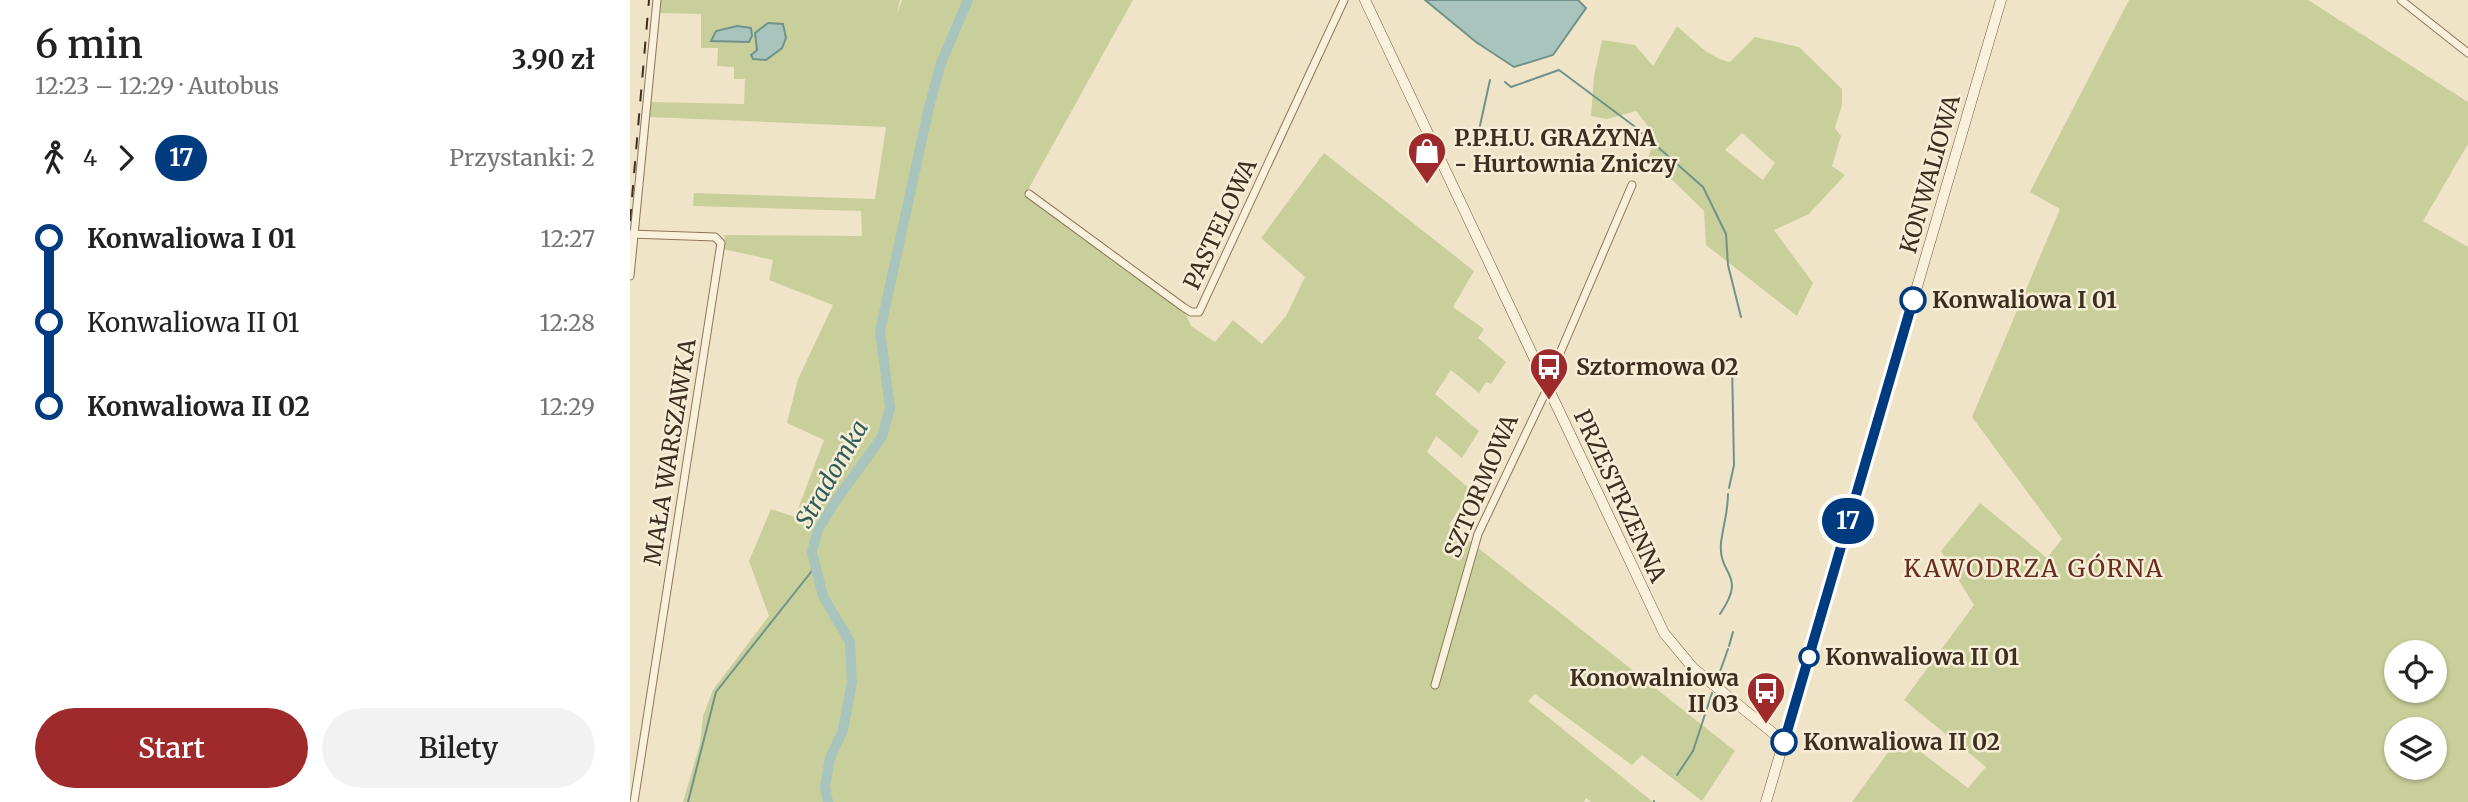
<!DOCTYPE html>
<html lang="pl">
<head>
<meta charset="utf-8">
<style>
	:root { --surface:#fff; --page:#f2f2f2; --text:#222; --muted:#767676; --accent:#9e2a2b }
	body { margin:0; font-family:Merriweather,serif; background:var(--page); color:var(--text); height:100vh; display:flex; flex-direction:column; font-size:26px; white-space:nowrap }
	* { box-sizing:border-box; margin:0 }
	p { font-size:23px; color:var(--muted) }
	.icon { flex:none; width:38px; height:38px; fill:none; stroke:currentColor; stroke-width:2; stroke-linecap:round; stroke-linejoin:round }
	.map { position:relative; flex:1; overflow:hidden }
	.sheet { display:flex; flex-direction:column; background:var(--surface); width:630px }
	.sheet>* { flex:none }
	.badge { padding:0 14px; border-radius:23px; font-size:24px; line-height:46px }
	.tools { position:absolute; left:1754px; top:640px; display:grid; gap:14px }
	.tools a { display:grid; place-items:center; width:63px; height:63px; border-radius:50%; background:var(--surface); box-shadow:0 2px 5px #0004; font-size:35px }
	.map>.badge { position:absolute; translate:-50% -50%; box-shadow:0 0 0 4px #fff }
	.legs { display:flex; align-items:center; gap:10px; height:77px; padding:0 35px; font-size:23px }
	.legs p { margin-inline-start:auto }
	.headline { display:flex; align-items:center; justify-content:space-between; height:119px; padding:0 35px }
	h1 { font-size:38px; font-weight:600; line-height:52px }
	.primary-button { display:flex; gap:14px; margin-top:auto; padding:14px 35px }
	.primary-button a { flex:1; height:80px; border-radius:42px; background:var(--accent); color:#fff; font-size:28px; font-weight:600; line-height:80px; text-align:center }
	.primary-button a+a { background:var(--page); color:var(--text) }
	ul { padding:0 35px; list-style:none }
	li { display:flex; align-items:center; gap:24px; height:84px; font-size:26px }
	li i { display:grid; place-items:center; width:10px; height:100%; margin:0 9px; background:currentColor }
	li i::after { content:''; width:18px; height:18px; margin:-9px; border:5px solid; border-radius:50%; background:var(--surface) }
	li p { margin-inline-start:auto }
	li:first-child i { background:linear-gradient(#0000 50%,currentColor 0) }
	li:last-child i { background:linear-gradient(currentColor 50%,#0000 0) }
	main { display:flex; flex:1; min-height:0 }
	.map>svg:first-child { display:block }
	.green { fill:#c9cf9b; fill-rule:evenodd }
	.water { fill:#a9c4bc; stroke:#6f938a; stroke-width:2 }
	.lines { fill:none; stroke-linecap:round; stroke-linejoin:round }
	.stream { stroke:#6f938a; stroke-width:2 }
	.river { stroke:#a9c4bc; stroke-width:10 }
	.street-casing { stroke:#8d765c; stroke-width:9 }
	.secondary-casing { stroke:#6f573f; stroke-width:11 }
	.street { stroke:#faf1dc; stroke-width:7 }
	.secondary { stroke:#faf1dc; stroke-width:10 }
	.rail { stroke:#3d2e20; stroke-width:2; stroke-dasharray:12 12; stroke-linecap:butt }
	.line-1-casing { stroke:#fff; stroke-width:16 }
	.line-1 { stroke:#003b80; stroke-width:10 }
	.stop-1-dot { fill:#fff; stroke:#003b80; stroke-width:3.5 }
	.labels { text-anchor:middle; stroke-width:5; stroke-linejoin:round; paint-order:stroke }
	.poi-label { font-size:23px; font-weight:bold; fill:#3d2e20; stroke:#f7eed8; text-anchor:start }
	.street-label { font-size:23px; fill:#3d2e20; stroke:#f7eed8 }
	.stop-label { font-size:23px; font-weight:bold; fill:#3d2e20; stroke:#f7eed8; text-anchor:start }
	.water-label { font-size:24px; font-style:italic; fill:#2f5d5a; stroke:#f7eed8 }
	.neighbourhood-label { font-size:24px; letter-spacing:2px; fill:#6b2e1e; stroke:#f7eed8 }
</style>
</head>
<body>
<main>
<section class="sheet">
<div class="headline"><div><h1>6 min</h1><p>12:23 – 12:29 · Autobus</p></div><b>3.90 zł</b></div>
<div class="legs"><svg class="icon" aria-label="walk" viewBox="0 0 24 24"><circle cx="13" cy="4" r="2"/><path d="M13 8l-2 6 4 7M11 14l-3 7M7 12l3-4h3l4 4"/></svg>4<svg class="icon" aria-label="forward" viewBox="0 0 24 24"><path d="M9 5l7 7-7 7"/></svg><b class="badge" style="background:#003b80;color:#fff">17</b><p>Przystanki: 2</p></div>
<ul>
<li><i style="color:#003b80"></i><b>Konwaliowa I 01</b><p>12:27</p></li>
<li><i style="color:#003b80"></i><span>Konwaliowa II 01</span><p>12:28</p></li>
<li><i style="color:#003b80"></i><b>Konwaliowa II 02</b><p>12:29</p></li>
</ul>
<div class="primary-button"><a>Start</a><a>Bilety</a></div>
</section>
<div class="map">
<svg width="1838" height="802" viewBox="0 0 1838 802">
	<rect width="100%" height="100%" fill="#f0e4c8"/>
	<g class="green">
		<path d="M30,0h240l-3,14 5,-14h231l-104,188v6l154,113 8,19 24,16 18,-22 29,24 24,-28 19,-39 -44,-39 63,-85 150,118 -21,36 31,22 -6,9 28,24 -15,22 -5,-2 -7,11 -28,-23 -16,24 44,37 -17,27 -26,-22 -9,16 44,38 -22,35 286,226 -33,50 -60,-46 -10,10 -97,-71 -7,7 125,101h-62l-5,-4 -2,4h-901l17,-58 3,-28 10,-26 56,-74 -20,-55 22,-52 24,8 29,-77 -37,-17 11,-44 35,-74 -64,-25 4,-20 -50,-11 2,-13 -3,-1 140,1 -1,-25 -168,-5 1,-13 181,6 11,-72 -237,-10 1,-15 94,2 1,-25h-11v-12l-17,-1 1,-18h-17v-34l-42,-1z"/>
		<path d="M1499,0h179l160,102v42l-45,77 45,26v555h-616l48,-66 68,52 18,-21 -82,-67 70,-95 -33,-54 39,-48 67,55 15,-19 -90,-122 88,-208 -30,-17zM1766,653h38v38h-38zM1766,730h38v38h-38z"/>
		<path d="M1047,26c15,13 32,32 53,36l25,-25 44,10 43,42v16l-7,23 6,8 -9,30 13,9 -36,39 -35,16 39,53 -16,33 -91,-71 -2,-34 -40,-39 -17,-9 8,-28 -19,-24 -29,8 -16,-3 3,-40 8,-36 33,5 18,21zM1112,133l33,30 -12,17 -38,-30z"/>
	</g>
	<g class="water">
		<path d="M795,0h153l8,8 -33,47 -39,12 -38,-25z"/>
		<path d="M138,23l15,1 3,14 -4,10 -16,12 -13,-1 -2,-4 6,-5 -2,-17z"/>
		<path d="M107,26l14,2 1,8 -3,6 -38,-1 5,-10z"/>
	</g>
	<g class="lines">
		<g class="stream">
			<path d="M875,82l6,5 48,-17 75,56 69,61 23,47 2,31 13,52"/>
			<path d="M849,130l11,-50"/>
			<path d="M1099,488l5,-23 -2,-103"/>
			<path d="M1090,614c28,-41 -2,-37 1,-71 2,-17 7,-31 7,-49"/>
			<path d="M1099,646l4,-14"/>
			<path d="M1087,680l11,-31"/>
			<path d="M1047,775l16,-24 19,-58"/>
			<path d="M58,802l28,-110 99,-125"/>
			<path d="M1024,802v-1"/>
		</g>
		<path class="river" d="M198,802l-3,-15 5,-29 13,-28 9,-48 -2,-40 -27,-46 -11,-44 6,-22 16,-27 48,-66 8,-29 -10,-77 49,-224 12,-44 27,-63"/>
		<g class="street-casing">
			<g id="street">
				<path d="M1771,0l67,53"/>
				<path d="M399,194l154,113 8,5h8l145,-312"/>
				<path d="M0,234l85,3 6,6 -87,559"/>
				<path d="M0,276l27,-276"/>
				<path d="M914,379l10,-12 78,-182"/>
				<path d="M805,685l43,-151 70,-147"/>
			</g>
		</g>
		<g class="secondary-casing">
			<g id="secondary">
				<path d="M735,0l299,633 29,35 91,74"/>
				<path d="M1136,802l235,-802"/>
			</g>
		</g>
		<use href="#street" class="street"/>
		<use href="#secondary" class="secondary"/>
		<path class="rail" d="M0,221l19,-221"/>
	</g>
	<g class="lines">
		<g class="line-1-casing">
			<path id="line-1" d="M1154,742l129,-442"/>
		</g>
		<use href="#line-1" class="line-1"/>
	</g>
	<defs>
		<g id="shop-pin" transform="scale(2.0125)"><path d="M0 17L-7.5 6A9.5 9.5 0 1 1 7.5 6Z" fill="#9e2a2b" stroke="#f7eed8"/><path d="M-5-2.5h2.3a2.7 3.5 0 0 1 5.4 0H5L5.5 6h-11ZM-1.5-2.5h3a1.5 2.3 0 0 0-3 0Z" fill="#fff"/></g>
		<g id="bus-pin" transform="scale(2.0125)"><path d="M0 17L-7.5 6A9.5 9.5 0 1 1 7.5 6Z" fill="#9e2a2b" stroke="#f7eed8"/><path d="M-5-6H5V4H4V6H2V4H-2V6H-4V4H-5ZM-3.5-4V0h7V-4ZM-3.5 1.2v1.5H-2V1.2ZM2 1.2v1.5H3.5V1.2Z" fill="#fff"/></g>
	</defs>
	<g fill-rule="evenodd">
		<use href="#shop-pin" x="797" y="151"/>
		<use href="#bus-pin" x="919" y="367"/>
		<use href="#bus-pin" x="1136" y="691"/>
	</g>
	<g class="stop-1-dot">
		<circle cx="1283" cy="300" r="12"/>
		<circle cx="1179" cy="657" r="9"/>
		<circle cx="1154" cy="742" r="12"/>
	</g>
	<g class="labels">
		<g class="poi-label">
			<text x="824" y="146">P.P.H.U. GRAŻYNA<tspan x="824" dy="26">- Hurtownia Zniczy</tspan></text>
			<text x="946" y="375">Sztormowa 02</text>
			<text x="1109" y="686" text-anchor="end">Konowalniowa<tspan x="1109" dy="26">II 03</tspan></text>
		</g>
		<g class="street-label">
			<text transform="translate(1300 174) rotate(-74)" y="8">KONWALIOWA</text>
			<text transform="translate(590 224) rotate(-65)" y="8">PASTELOWA</text>
			<text transform="translate(40 452) rotate(-81)" y="8">MAŁA WARSZAWKA</text>
			<text transform="translate(851 486) rotate(-67)" y="8">SZTORMOWA</text>
			<text transform="translate(990 496) rotate(65)" y="8">PRZESTRZENNA</text>
		</g>
		<g class="stop-label">
			<text x="1302" y="308">Konwaliowa I 01</text>
			<text x="1195" y="665">Konwaliowa II 01</text>
			<text x="1173" y="750">Konwaliowa II 02</text>
		</g>
		<g class="water-label">
			<text transform="translate(202 474) rotate(-60)" y="8">Stradomka</text>
		</g>
		<g class="neighbourhood-label">
			<text x="1404" y="577">KAWODRZA GÓRNA</text>
		</g>
	</g>
</svg>
<div class="tools">
<a><svg class="icon" aria-label="locate" viewBox="0 0 24 24"><circle cx="12" cy="12" r="6"/><path d="M12 2v4M12 18v4M2 12h4M18 12h4"/></svg></a>
<a><svg class="icon" aria-label="layers" viewBox="0 0 24 24"><path d="M12 4l9 5-9 5-9-5zM3 14l9 5 9-5"/></svg></a>
</div>
<b class="badge" style="left:1218px;top:521px;background:#003b80;color:#fff">17</b>
</div>
</main>
</body>
</html>
